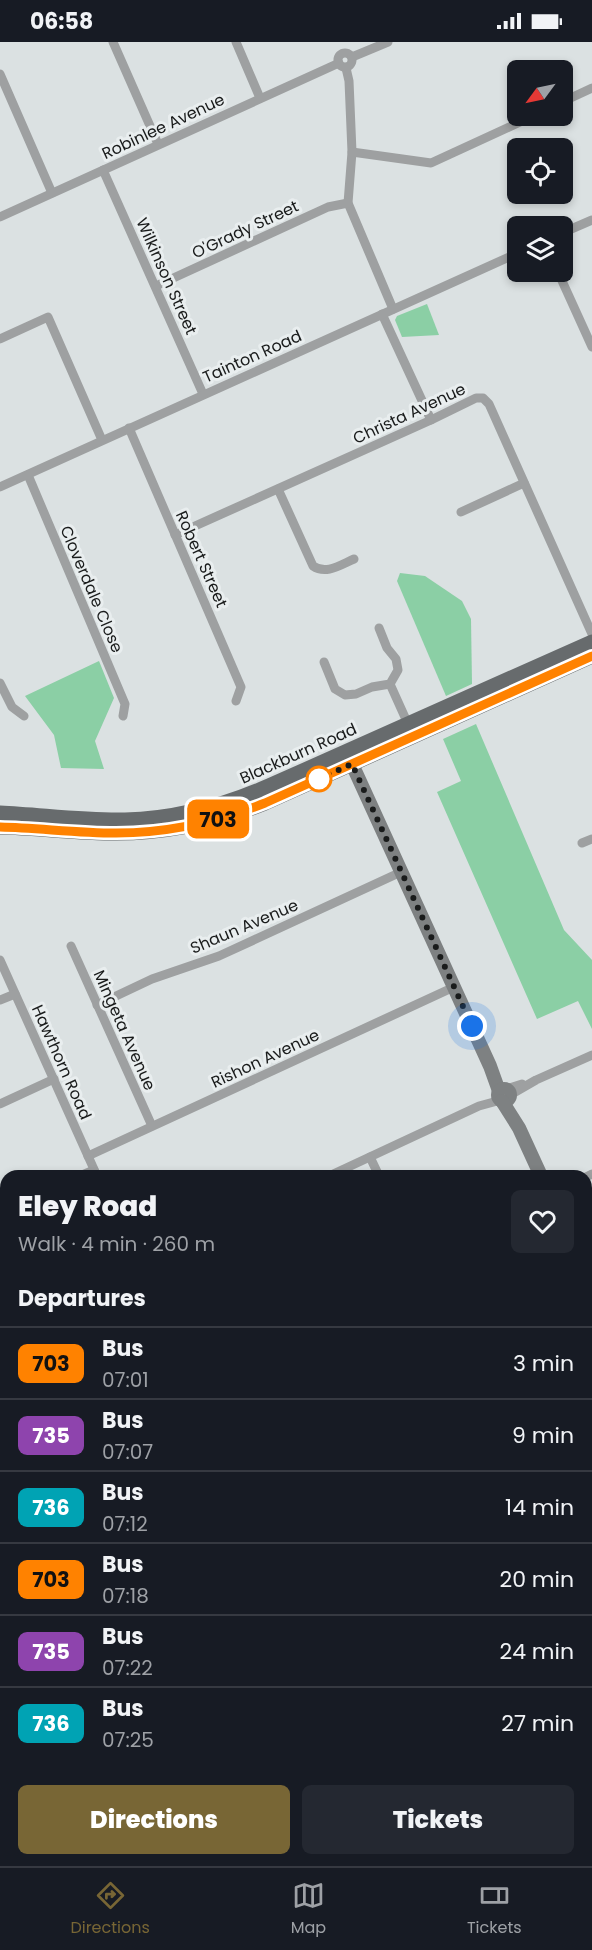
<!DOCTYPE html>
<html lang="en">
<head>
<meta charset="utf-8">
<style>
	:root { --surface:#171b24; --page:#242831; --text:#f1f3f6; --muted:#9ea1a6; --line:#363941; --accent:#786635 }
	body { margin:0; font-family:Poppins,sans-serif; background:var(--page); color:var(--text); height:100vh; display:flex; flex-direction:column; font-size:22px; white-space:nowrap }
	* { box-sizing:border-box; margin:0 }
	p { font-size:20px; color:var(--muted) }
	.icon { flex:none; width:33px; height:33px; fill:none; stroke:currentColor; stroke-width:2; stroke-linecap:round; stroke-linejoin:round }
	.map { position:relative; flex:1; overflow:hidden }
	.panel { position:absolute; left:0px; top:1128px; width:592px; height:696px; display:flex; flex-direction:column; background:var(--surface); border-radius:18px 18px 0 0; box-shadow:0 3px 9px #0003 }
	.panel>* { flex:none }
	.badge { padding:0 12px; border-radius:9px; font-size:21px; line-height:39px }
	.needle { width:39px; rotate:237deg }
	.controls { position:absolute; left:507px; top:18px; display:grid; gap:12px }
	.controls a { display:grid; place-items:center; width:66px; height:66px; border-radius:9px; background:var(--surface); box-shadow:0 3px 9px #0003; font-size:30px }
	.you { position:absolute; width:30px; height:30px; margin:-15px; border:4px solid #fff; border-radius:50%; background:#1a73e8; box-shadow:0 0 0 9px #1a73e833 }
	.map>.badge { position:absolute; translate:-50% -50%; box-shadow:0 0 0 3px #fff }
	h2 { padding:0 18px; font-size:22px; line-height:54px }
	.round { display:grid; place-items:center; flex:none; width:63px; height:63px; border-radius:9px; background:var(--page) }
	.overview { display:flex; align-items:center; justify-content:space-between; height:102px; padding:0 18px }
	h1 { font-size:28px; font-weight:800; line-height:45px }
	.button { display:flex; gap:12px; margin-top:auto; padding:12px 18px }
	.button a { flex:1; height:69px; border-radius:9px; background:var(--accent); color:#fff; font-size:24px; font-weight:800; line-height:69px; text-align:center }
	.button a+a { background:var(--page); color:var(--text) }
	ul { padding:0; list-style:none }
	li { display:flex; align-items:center; gap:18px; height:72px; padding:0 18px; border-top:2px solid var(--line) }
	li div { flex:1 }
	li b { display:block; font-size:22px }
	li em { font-style:normal }
	li .badge { min-width:66px; font-weight:700; text-align:center }
	.status { display:flex; justify-content:space-between; align-items:center; height:42px; padding:0 30px; background:var(--surface); direction:ltr }
	.status svg { height:16px; fill:currentColor }
	.tab-bar { display:flex; justify-content:space-around; align-items:center; height:84px; border-top:2px solid var(--line); background:var(--surface); font-size:16px; color:var(--muted) }
	.tab-bar a { display:grid; justify-items:center; gap:3px }
	.tab-bar .active { color:var(--accent) }
	.map>svg:first-child { display:block }
	.green { fill:#8bcfa5 }
	.lines { fill:none; stroke-linecap:round; stroke-linejoin:round }
	.stream { stroke:#4f92c9; stroke-width:2 }
	.minor { stroke:#9ea0a1; stroke-width:9 }
	.secondary { stroke:#7e8182; stroke-width:14 }
	.primary { stroke:#676b6d; stroke-width:15 }
	.line-casing { stroke:#fff; stroke-width:14 }
	.line { stroke:#ff8200; stroke-width:9 }
	.walk { stroke:#191b1b; stroke-width:6; stroke-dasharray:0 10.8 }
	.stop-dot { fill:#fff; stroke:#ff8200; stroke-width:3 }
	.labels { text-anchor:middle; stroke-width:6; stroke-linejoin:round; paint-order:stroke }
	.street-label { font-size:16px; fill:#191b1b; stroke:#e9eeef }
</style>
</head>
<body>
<div class="status"><b>06:58</b><svg viewBox="0 0 49 12"><path d="M0 12V9h3v3zM5 12V6h3v6zM10 12V3h3v9zM15 12V0h3v12zM26 1h20v11H26zM47 4h2v5h-2z"/></svg></div>
<div class="map">
<svg width="592" height="1824" viewBox="0 0 592 1824">
	<rect width="100%" height="100%" fill="#dbe1e2"/>
	<g class="green">
		<path d="M427,262l12,31 -37,2 -7,-17 2,-4z"/>
		<path d="M400,531l25,3 37,25 9,18 1,65 -26,12 -49,-115z"/>
		<path d="M99,619l15,37 -19,43 9,28 -43,-1 -7,-33 -29,-39z"/>
		<path d="M476,682l88,206 28,30v69l-14,-28 -41,18 -100,-227 24,-11 -18,-42z"/>
		<path d="M6,1559v259h174l3,6h-183v-263z"/>
		<path d="M592,1619v205h-150l-3,-6h147v-197z"/>
	</g>
	<g class="lines">
		<path class="stream" d="M125,1818l2,6"/>
		<g class="minor">
			<path d="M113,0l45,102"/>
			<path d="M236,0l24,56"/>
			<circle cx="345" cy="18" r="7"/>
			<path d="M352,15l36,-15"/>
			<path d="M346,26l3,13 3,71 -4,51 45,106"/>
			<path d="M0,32l52,119"/>
			<path d="M562,60l30,-14"/>
			<path d="M352,110l79,11 102,-47"/>
			<path d="M103,128l100,224"/>
			<path d="M0,175l339,-154"/>
			<path d="M562,191l30,-13"/>
			<path d="M558,230l34,75"/>
			<path d="M156,244l172,-79 20,-4"/>
			<path d="M382,272l49,106"/>
			<path d="M0,297l48,-22 54,123"/>
			<path d="M129,386l112,259 -5,14"/>
			<path d="M28,433l97,229 -2,12"/>
			<path d="M0,445l518,-234"/>
			<path d="M278,447l35,77c13,9 27,-1 41,-7"/>
			<path d="M461,470l63,-29"/>
			<path d="M175,493l256,-115 45,-22h7l6,6 103,230"/>
			<path d="M324,620l11,27 10,6 11,-1 16,-7 18,-3 8,-14 -2,-11 -9,-11 -8,-20"/>
			<path d="M0,641l12,24 12,9"/>
			<path d="M390,642l18,40"/>
			<path d="M582,801l10,-4"/>
			<path d="M71,904l81,180"/>
			<path d="M0,918l97,216"/>
			<path d="M0,958l15,-6"/>
			<path d="M97,963l55,-26 67,-23 182,-84"/>
			<path d="M506,1047l16,-5"/>
			<path d="M510,1053l26,-15 56,-25"/>
			<path d="M0,1062l54,-25"/>
			<path d="M88,1114l366,-169"/>
			<path d="M370,1115l9,19"/>
			<path d="M80,1134l14,-6"/>
			<path d="M329,1134l150,-70 22,-6"/>
			<path d="M586,1135l6,-3"/>
			<path d="M0,1170l6,-3"/>
			<path d="M0,1284l6,-2"/>
			<path d="M0,1406l6,14"/>
			<path d="M586,1443l6,-3"/>
			<path d="M0,1555l6,-2"/>
			<path d="M586,1563l6,-3"/>
			<path d="M189,1818l3,6"/>
			<path d="M378,1818l3,6"/>
			<path d="M282,1824l13,-6"/>
		</g>
		<g class="secondary">
			<path d="M352,722l138,302 9,25"/>
			<circle cx="504" cy="1053" r="6"/>
			<path d="M502,1059l17,27 22,48"/>
			<path d="M586,1232l6,12"/>
		</g>
		<g class="primary">
			<path d="M0,771c42,2 84,8 125,7 50,-1 98,-14 144,-34l323,-144"/>
			<path d="M0,785c39,1 77,6 116,6 51,0 101,-11 149,-30l327,-147"/>
		</g>
	</g>
	<g class="lines">
		<g class="line-casing">
			<path id="line" d="M0,785c39,1 77,6 116,6 51,0 101,-11 149,-30l327,-147"/>
		</g>
		<use href="#line" class="line"/>
		<path class="walk" d="M319,737l33,-15 120,262"/>
	</g>
	<circle class="stop-dot" cx="319" cy="737" r="12"/>
	<g class="labels">
		<g class="street-label">
			<text transform="translate(163 84) rotate(-25)" y="6">Robinlee Avenue</text>
			<text transform="translate(245 187) rotate(-25)" y="6">O'Grady Street</text>
			<text transform="translate(167 234) rotate(66)" y="6">Wilkinson Street</text>
			<text transform="translate(252 314) rotate(-24)" y="6">Tainton Road</text>
			<text transform="translate(409 371) rotate(-25)" y="6">Christa Avenue</text>
			<text transform="translate(202 517) rotate(66)" y="6">Robert Street</text>
			<text transform="translate(92 547) rotate(67)" y="6">Cloverdale Close</text>
			<text transform="translate(298 711) rotate(-24)" y="6">Blackburn Road</text>
			<text transform="translate(244 884) rotate(-23)" y="6">Shaun Avenue</text>
			<text transform="translate(125 988) rotate(66)" y="6">Mingeta Avenue</text>
			<text transform="translate(265 1016) rotate(-25)" y="6">Rishon Avenue</text>
			<text transform="translate(62 1020) rotate(66)" y="6">Hawthorn Road</text>
		</g>
	</g>
</svg>
<div class="controls">
<a><svg class="needle" viewBox="-14 -14 28 28"><path d="M0-13l5 13h-10z" fill="#e53935"/><path d="M0 13l5-13h-10z" fill="#9ea1a6"/></svg></a>
<a><svg class="icon" aria-label="locate" viewBox="0 0 24 24"><circle cx="12" cy="12" r="6"/><path d="M12 2v4M12 18v4M2 12h4M18 12h4"/></svg></a>
<a><svg class="icon" aria-label="layers" viewBox="0 0 24 24"><path d="M12 4l9 5-9 5-9-5zM3 14l9 5 9-5"/></svg></a>
</div>
<div class="you" style="left:472px;top:984px"></div>
<b class="badge" style="left:218px;top:777px;background:#ff8200;color:#111">703</b>
<section class="panel">
<div class="overview"><div><h1>Eley Road</h1><p>Walk · 4 min · 260 m</p></div><a class="round"><svg class="icon" aria-label="heart" viewBox="0 0 24 24"><path d="M12 20l-8-8c-3-5 5-10 8-4 3-6 11-1 8 4z"/></svg></a></div>
<h2>Departures</h2>
<ul>
<li><span class="badge" style="background:#ff8200;color:#111">703</span><div><b>Bus</b><p>07:01</p></div><em>3 min</em></li>
<li><span class="badge" style="background:#8e44ad;color:#fff">735</span><div><b>Bus</b><p>07:07</p></div><em>9 min</em></li>
<li><span class="badge" style="background:#00a3b4;color:#fff">736</span><div><b>Bus</b><p>07:12</p></div><em>14 min</em></li>
<li><span class="badge" style="background:#ff8200;color:#111">703</span><div><b>Bus</b><p>07:18</p></div><em>20 min</em></li>
<li><span class="badge" style="background:#8e44ad;color:#fff">735</span><div><b>Bus</b><p>07:22</p></div><em>24 min</em></li>
<li><span class="badge" style="background:#00a3b4;color:#fff">736</span><div><b>Bus</b><p>07:25</p></div><em>27 min</em></li>
</ul>
<div class="button"><a>Directions</a><a>Tickets</a></div>
</section>
</div>
<nav class="tab-bar">
<a class="active"><svg class="icon" aria-label="directions" viewBox="0 0 24 24"><path d="M12 3l9 9-9 9-9-9zM9 14v-3h6M13 9l2 2-2 2"/></svg>Directions</a>
<a><svg class="icon" aria-label="map" viewBox="0 0 24 24"><path d="M3 6l6-2 6 2 6-2v14l-6 2-6-2-6 2zM9 4v14M15 6v14"/></svg>Map</a>
<a><svg class="icon" aria-label="tickets" viewBox="0 0 24 24"><path d="M3 7h18v10H3zM15 7v10"/></svg>Tickets</a>
</nav>
</body>
</html>
